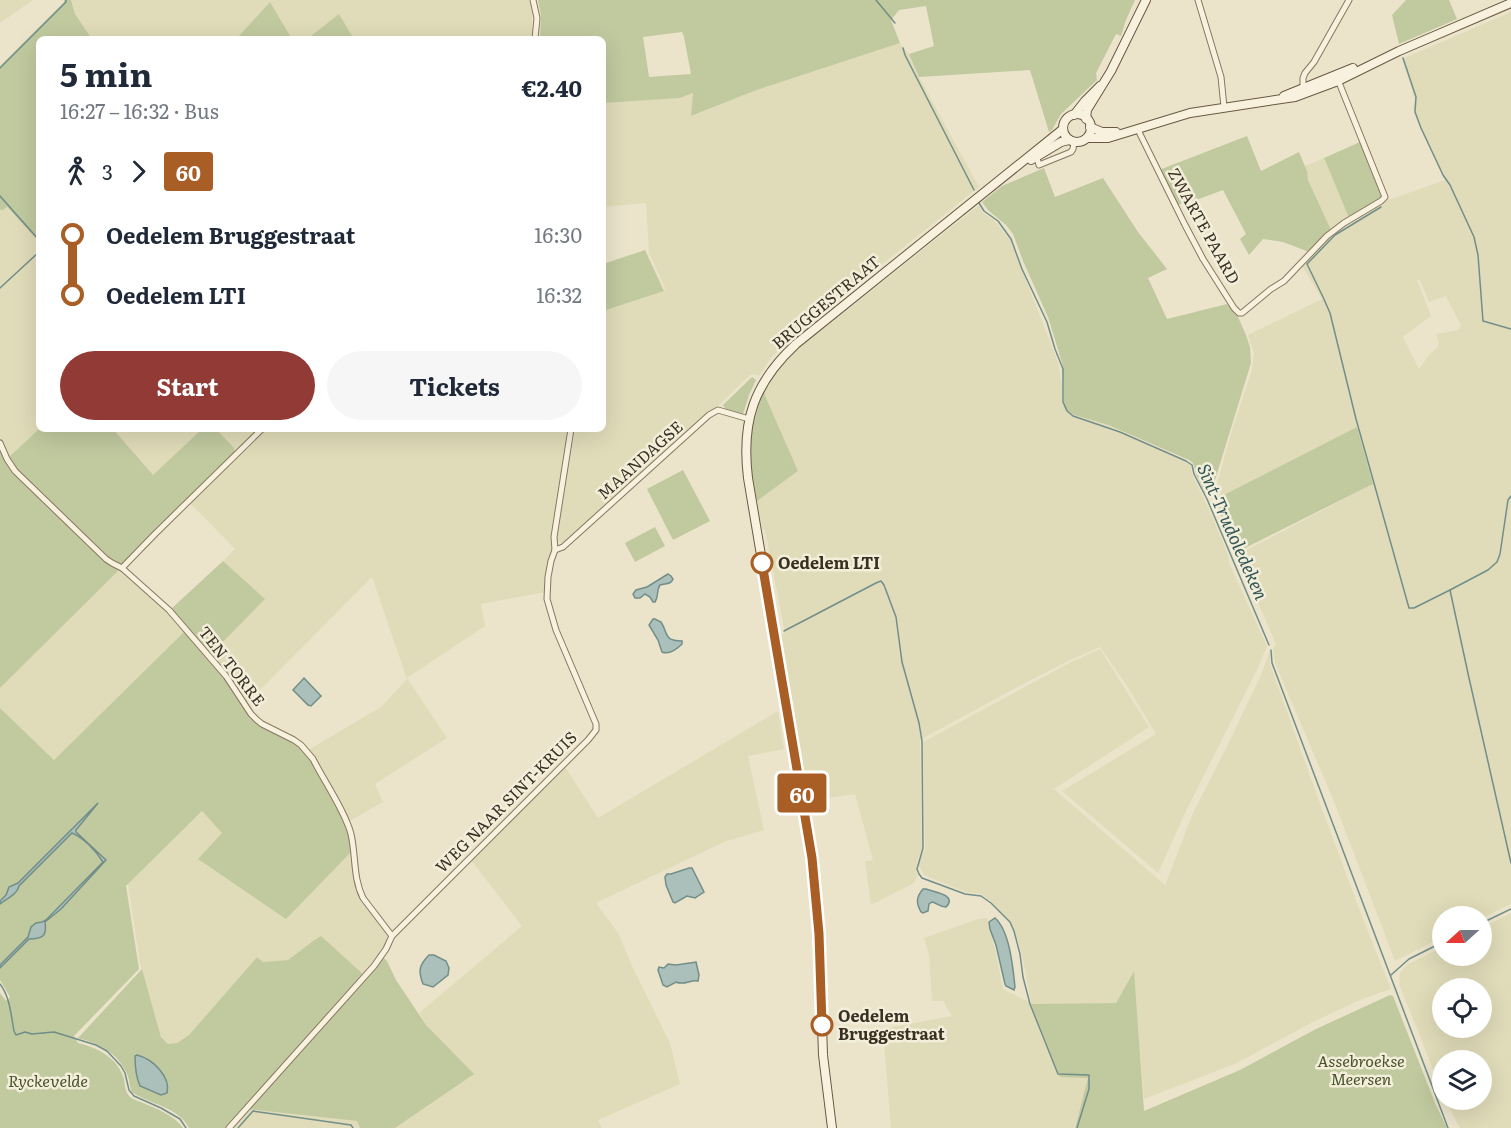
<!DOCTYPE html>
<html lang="en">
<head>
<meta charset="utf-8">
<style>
	:root { --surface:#fff; --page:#f6f6f7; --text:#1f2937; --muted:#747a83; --accent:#913a36 }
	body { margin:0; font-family:Literata,serif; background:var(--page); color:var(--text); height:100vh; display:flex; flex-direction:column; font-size:22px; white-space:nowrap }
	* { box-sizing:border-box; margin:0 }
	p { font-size:20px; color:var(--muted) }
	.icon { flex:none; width:33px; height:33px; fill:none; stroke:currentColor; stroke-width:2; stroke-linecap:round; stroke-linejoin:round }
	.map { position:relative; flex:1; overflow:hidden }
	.panel { position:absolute; left:36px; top:36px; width:570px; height:396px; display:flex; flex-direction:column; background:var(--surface); border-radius:9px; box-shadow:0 6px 24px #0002 }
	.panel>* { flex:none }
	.badge { padding:0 12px; border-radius:4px; font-size:21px; line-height:39px }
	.needle { width:39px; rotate:249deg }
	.fabs { position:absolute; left:1432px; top:906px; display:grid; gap:12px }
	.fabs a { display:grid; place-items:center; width:60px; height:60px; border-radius:50%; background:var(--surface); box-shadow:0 6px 24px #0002; font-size:30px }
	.map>.badge { position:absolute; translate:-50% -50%; box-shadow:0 0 0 3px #fff }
	.legs { display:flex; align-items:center; gap:9px; height:66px; padding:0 24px; font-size:20px }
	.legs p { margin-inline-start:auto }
	.overview { display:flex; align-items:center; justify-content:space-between; height:102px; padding:0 24px }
	h1 { font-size:33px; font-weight:700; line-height:45px }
	.cta { display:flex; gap:12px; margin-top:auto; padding:12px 24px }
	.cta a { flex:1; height:69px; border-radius:36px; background:var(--accent); color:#fff; font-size:24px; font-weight:700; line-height:69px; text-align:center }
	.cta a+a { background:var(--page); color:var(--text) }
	ul { padding:0 24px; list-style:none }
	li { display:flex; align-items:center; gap:21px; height:60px; font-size:22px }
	li i { display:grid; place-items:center; width:9px; height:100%; margin:0 8px; background:currentColor }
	li i::after { content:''; width:15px; height:15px; margin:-8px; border:4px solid; border-radius:50%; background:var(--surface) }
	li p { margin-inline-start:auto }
	li:first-child i { background:linear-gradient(#0000 50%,currentColor 0) }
	li:last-child i { background:linear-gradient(currentColor 50%,#0000 0) }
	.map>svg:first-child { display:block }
	.farmland { fill:#e0dcb9; fill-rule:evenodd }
	.green { fill:#c1c99f; fill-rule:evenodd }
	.water { fill:#abc0bb; stroke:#728e89; stroke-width:1.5 }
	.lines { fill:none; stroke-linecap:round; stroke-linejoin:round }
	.stream { stroke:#728e89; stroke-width:1.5 }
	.street-casing { stroke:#877760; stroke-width:7 }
	.secondary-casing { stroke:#695843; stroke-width:10 }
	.street { stroke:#f7f1de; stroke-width:5 }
	.secondary { stroke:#f7f1de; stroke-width:8 }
	.line-1-casing { stroke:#fff; stroke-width:14 }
	.line-1 { stroke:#a85e24; stroke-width:9 }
	.stop-1-dot { fill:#fff; stroke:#a85e24; stroke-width:3 }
	.labels { text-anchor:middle; stroke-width:5; stroke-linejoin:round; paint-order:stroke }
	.street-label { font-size:16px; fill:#392f22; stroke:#f3eeda }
	.stop-label { font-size:16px; font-weight:bold; fill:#392f22; stroke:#f3eeda; text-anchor:start }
	.park-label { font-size:16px; font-style:italic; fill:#47532b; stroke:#f3eeda }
	.water-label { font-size:18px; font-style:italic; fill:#335757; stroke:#f3eeda }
</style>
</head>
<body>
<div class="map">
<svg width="1511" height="1128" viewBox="0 0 1511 1128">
	<rect width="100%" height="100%" fill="#ebe4cb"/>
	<g class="farmland">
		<path d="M0,0h33l-33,23z"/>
		<path d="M71,0h458l3,14v25h-178l-15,-25 -32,25h-15l-22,-37 -34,37h-144l-17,-25z"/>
		<path d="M1511,12v892l-29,14v-2h-39v21l-48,24 -60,-157 -60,-141 -2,-14 3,-5 -39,-89 136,-71 -16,-56 -143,72 1,-9 17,-61 20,-60 2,-17 -6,-18 74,-36 -21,-35 32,-31 47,-30 65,-23 -24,-52 -8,-20 2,-9 -13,-40zM1417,280h3l9,22 17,-6 15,30 -3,4 -22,4 3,8 -1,5 -8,7 -11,15 -16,-32 28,-21z"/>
		<path d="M900,43l9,11 10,23 60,110 -188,150 -20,21 -12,18 -6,-2 -3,1 -32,31 -155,137h-2l-5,-5 19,-109h28v-118l63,-21 -17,-37 -3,-50 -43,4v-104l77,-5 13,-5 -1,23 62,-25z"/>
		<path d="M1324,158l25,60 -18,12 -23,-50 -3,-14z"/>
		<path d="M979,205l3,7 13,9 15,19 48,122 4,24 2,21 7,7 36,11 79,37 4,3 2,9 20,42 16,39 1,8 38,83 -11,26 -69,137 -29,64 -96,-82 94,-57 -29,-48 -27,-39 -30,13 -62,32 -88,48 2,108 -5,14v14l-3,7 -43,22 -6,-44 8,-1 -18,-66 -46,7 -28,-167 4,-1 -20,-103 -3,-2 -5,-27 41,-30 -35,-80 11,-18 24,-24z"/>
		<path d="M6,207l33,35v187l-31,29 -8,-12v-234z"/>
		<path d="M113,429h89l-49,46z"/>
		<path d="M216,429h43l-18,18 -7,3z"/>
		<path d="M265,429h304l-24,163 -64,12 4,22 -78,52 40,60 -72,46 8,18 -35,20 -40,-72 73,-43 26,-28 -35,-102 -126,127 -36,-49 55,-56 -42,-38 12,-12 -46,-47z"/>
		<path d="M120,569l42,35 24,26 -132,130 -54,-52v-20z"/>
		<path d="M1100,649l49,78 -95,62 111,96 28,-72 35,-69 33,-69 9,-24v13l52,145 41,110 28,70 -29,10 -49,23 -76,41 -93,36 -11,-127 -17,31 -84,1 57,74 -15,50h-183l-8,-99 69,-13 -9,-15h-11l-3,-46 -5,-17 54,-19 9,-1 9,36 7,35 28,14 -9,-49 -7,-23 -4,-9 -19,-20 -11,-8 -16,-2 -41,-17 -6,-11 7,-15 -2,-107 148,-80z"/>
		<path d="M778,711l6,38 -36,7 16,74 -40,12 -128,61 22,30 15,35 37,75 10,41 -82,36 4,8h-207l78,-54 -47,-49 -7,-12 103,-87 -52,-67 94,-94 34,53z"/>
		<path d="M202,811l21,22 -25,26 154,-8 4,31 31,51v8l-3,7 -20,27 -43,-38 -12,7 -21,16 -25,2 -6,-5 -68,78 -12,8 -9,1 -7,-7 -19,-67 -2,-6 -12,-80z"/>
		<path d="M1511,913v215h-51l-15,-28h37v-40h-39v34l-44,-110 1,-11 8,-9 35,-17v9h39v-28zM1443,988h39v40h-39z"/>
		<path d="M246,1109l112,12 2,7h-130z"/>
	</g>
	<g class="green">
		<path d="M64,0h7l4,14 17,25h-53v203l-32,-35 -6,4 -1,-2v-143l64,-64z"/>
		<path d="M538,0h597l-9,20 -5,16 -5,-2 -20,39 1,7 -36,34 -9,16 -3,2 -19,-62 -111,7 -10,-23 25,-8 -8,-40 -27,4 -8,10 9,23 -146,48 -63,25 2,-23 -13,5 -77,5v-64h-63l1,-23zM682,32l2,5 7,37 -42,3 -6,-40z"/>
		<path d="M1406,0h43l8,19 -58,25 -7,-29z"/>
		<path d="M270,2l22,37h-56z"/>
		<path d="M339,14l15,25h-47z"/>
		<path d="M1247,136l14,35 38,-19 8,19 1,9 23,50 -22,22 -26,-10 -20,-3 -14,16 -9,-16 6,-5 -23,-44 -24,9 -22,6 -18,-35z"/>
		<path d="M1360,142l22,54 -1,2 -32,20 -25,-60z"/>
		<path d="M1044,168l11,29 48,-19 35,54 29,37 -19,9 19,41 60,-15 11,13 8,18 4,12 1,16 -40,130h-6l-9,-19 -3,-11 -4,-3 -81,-35 -37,-11 -7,-7 -1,-41 -15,-49 -25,-56 -10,-27 -7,-9 -18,-15 -6,-8 20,-16z"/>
		<path d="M645,250l19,41 -61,20v-47z"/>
		<path d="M752,377l4,3 -7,15 -6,19h-2l-15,-4 -3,-5z"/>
		<path d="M763,391l35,80 -41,30c-4,-19 -8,-39 -6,-58 1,-18 7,-35 12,-52z"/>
		<path d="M1357,427l16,57 -136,68 -23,-52z"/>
		<path d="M39,429h74l40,46 49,-46h14l18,19 1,5 -111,110 -5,1 -6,-2 -99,-94 -6,-10z"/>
		<path d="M0,446l7,18 113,105 -120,119z"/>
		<path d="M683,470l27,51 -37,19 -26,-51z"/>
		<path d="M655,527l10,19 -30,16 -10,-19z"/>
		<path d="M223,561l42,38 -55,56 -39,-46z"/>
		<path d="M186,630l39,46 26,40 51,32 9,13 33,58 4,9 4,23 -66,68 -88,-60 24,-26 -20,-22 -76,75 13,83 -65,67 4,7c20,5 40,15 46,36 1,7 1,13 6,18 4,3 9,4 13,6 14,6 31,12 40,25h-183v-135l6,8 4,-4 -10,-17v-272l54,52z"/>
		<path d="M321,936l43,39 19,-18 4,4 9,19 30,45 48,49 -79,54h-35l-3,-7 -111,-12 -18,19h-39c-10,-21 -40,-24 -57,-36 -3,-6 -2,-12 -5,-18 -10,-22 -27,-30 -49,-36l64,-69 19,68 7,7 9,-1 12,-8 68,-78 6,5 25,-2 21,-16z"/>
		<path d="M1134,971l10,140 96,-41 76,-41 74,-34 3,1 42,107 12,25h-372l13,-50 -28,-1 -29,-73 85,-1z"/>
	</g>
	<g class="water">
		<path d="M668,574l3,2 2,3c-2,6 -8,4 -13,6 -4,6 -1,11 -5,17h-2l-3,-5 -5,-3 -5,4h-5l-2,-4 3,-4 11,-3z"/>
		<path d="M653,619h2l6,3c8,13 2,18 21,19v3c-5,5 -13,11 -20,8l-4,-12 -9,-15z"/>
		<path d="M304,678l17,18 -10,10 -3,-1 -15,-15z"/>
		<path d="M98,803l-22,27v2l30,28 -45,49 -16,13c2,14 -2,17 -16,17l-29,29v-3l28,-28 3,-10 5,-4 6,-1 4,-2 57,-58c-7,-11 -19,-24 -31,-29l-53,53c-2,9 -12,12 -19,18v-3l6,-6 3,-8 9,-4z"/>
		<path d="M689,868h3l12,24 -9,6 -8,-2 -12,7 -2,-1 -7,-17 -1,-8 2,-3h4z"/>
		<path d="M923,889h3c8,3 32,6 20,18 -6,0 -9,-4 -14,-5l-3,2 -1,7 -5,2 -2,-1c-5,-9 -5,-15 2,-23z"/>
		<path d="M995,918c15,13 18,51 20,69l-1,3 -8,-4 -1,-2 -9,-39 -6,-16 -1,-7z"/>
		<path d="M429,955h5l12,6 3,7 -1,7 -15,12 -10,-3c-5,-13 -4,-19 6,-29z"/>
		<path d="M696,962l3,13 -1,6c-7,-2 -14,5 -22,1l-9,5 -4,-2 -5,-15 1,-3 5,1 4,-4 8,1z"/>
		<path d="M137,1055c16,4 34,22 30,38l-6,2 -21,-9c-4,-9 -5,-21 -5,-30z"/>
	</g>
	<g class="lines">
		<g class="stream">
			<path d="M876,0l19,23"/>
			<path d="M903,48l2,7 69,135"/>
			<path d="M1403,58l13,39 -1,15 6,16 22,47 7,10 24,52 4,18 5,66 28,8"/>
			<path d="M0,68l66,-66v-2"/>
			<path d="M0,196l39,44"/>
			<path d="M979,203l5,8 14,10 13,18 11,30 25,53 8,27 8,20v33l4,9 6,5 47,16 66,29 6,4 2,9 13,25 62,146"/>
			<path d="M1381,207l-46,28 -28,29 16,33 7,16 26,106 53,189h5l36,-18"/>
			<path d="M0,288l39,-36"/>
			<path d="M1511,496l-3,4 -8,54 -3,8 -9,8 -38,20 19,88 42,185"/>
			<path d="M784,631l92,-48 5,-2 3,4 12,32 6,45 17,61 3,18 1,107 -6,21 2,5 3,4 43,16 16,2 10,7 19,19 4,9 6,23 3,23 7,27 28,70 31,1v14l-12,39"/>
			<path d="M1271,650l1,13 176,465"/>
			<path d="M1482,923l29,-14"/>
			<path d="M1391,975l18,-16 34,-17"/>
			<path d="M0,984c10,13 11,31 14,47l2,4 9,-3 7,2 22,-2 42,13 11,6 14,15 4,7 4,17 5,6 27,12 19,11 6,9"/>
			<path d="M238,1128l15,-17 98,14 2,3"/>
		</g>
		<g class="street-casing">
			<g id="street">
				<path d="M533,0l4,18 -2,21"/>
				<path d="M1198,0l23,77 3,30"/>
				<path d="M1303,90v-12l2,-5 9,-11 35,-62"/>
				<path d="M1138,128l2,6 45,91 18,34 31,49 5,5h3l29,-24 13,-8 43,-45 17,-13 37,-22 4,-4 -47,-117"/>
				<path d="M1036,155l3,10 32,-13 2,-3 1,-7"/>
				<path d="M0,443l7,16 8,12 91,88 6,4 10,5 47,42 57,66 25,38 6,6 5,4 32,16 7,5 12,14c11,22 32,52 38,75 5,22 2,44 12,64l29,38"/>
				<path d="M555,550l8,-3 146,-132 9,-5 31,9"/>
				<path d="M122,568l33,-34 107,-105"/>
				<path d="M229,1128l145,-162 12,-17 6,-13 196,-196 8,-10v-6l-40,-94 -9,-31 1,-22 3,-16 4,-11 -1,-13 17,-108"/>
			</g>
		</g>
		<g class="secondary-casing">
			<g id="secondary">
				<path d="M1284,96l69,-28"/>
				<circle cx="1077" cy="128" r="14"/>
				<path d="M1074,115l11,-14 15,-15"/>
				<path d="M1086,119l1,-9 24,-39 35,-71"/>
				<path d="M1090,127l12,5h14"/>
				<path d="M1087,138h21l82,-25 105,-16 43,-16 61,-30 112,-48"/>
				<path d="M1031,160l30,-18 8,-2"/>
				<path d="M832,1128l-9,-73 -4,-121 -7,-76 -64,-380c-7,-57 6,-95 48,-134l267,-215"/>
			</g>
		</g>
		<use href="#street" class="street"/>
		<use href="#secondary" class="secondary"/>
	</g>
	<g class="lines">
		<g class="line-1-casing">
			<path id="line-1" d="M762,563l50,295 7,76 3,91"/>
		</g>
		<use href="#line-1" class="line-1"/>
	</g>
	<g class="stop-1-dot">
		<circle cx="762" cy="563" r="10"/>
		<circle cx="822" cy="1025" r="10"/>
	</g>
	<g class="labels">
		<g class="street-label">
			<text transform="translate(1204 226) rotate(61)" y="6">ZWARTE PAARD</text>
			<text transform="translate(826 302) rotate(-40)" y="6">BRUGGESTRAAT</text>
			<text transform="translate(640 460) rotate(-42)" y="6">MAANDAGSE</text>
			<text transform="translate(232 666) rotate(52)" y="6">TEN TORRE</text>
			<text transform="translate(506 802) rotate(-45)" y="6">WEG NAAR SINT-KRUIS</text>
		</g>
		<g class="stop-label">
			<text x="778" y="569">Oedelem LTI</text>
			<text x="838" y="1022">Oedelem<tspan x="838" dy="18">Bruggestraat</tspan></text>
		</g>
		<g class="park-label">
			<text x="1361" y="1067">Assebroekse<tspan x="1361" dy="18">Meersen</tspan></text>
			<text x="48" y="1087">Ryckevelde</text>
		</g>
		<g class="water-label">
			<text transform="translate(1232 532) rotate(66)" y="6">Sint-Trudoledeken</text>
		</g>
	</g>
</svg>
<div class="fabs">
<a><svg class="needle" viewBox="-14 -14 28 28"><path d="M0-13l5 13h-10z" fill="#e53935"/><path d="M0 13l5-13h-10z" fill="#747a83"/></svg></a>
<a><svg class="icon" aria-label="locate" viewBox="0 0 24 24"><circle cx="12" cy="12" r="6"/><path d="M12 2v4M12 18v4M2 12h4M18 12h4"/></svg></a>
<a><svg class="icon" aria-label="layers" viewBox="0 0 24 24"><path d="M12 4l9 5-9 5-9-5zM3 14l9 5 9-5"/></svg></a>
</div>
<b class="badge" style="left:802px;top:793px;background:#a85e24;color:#fff">60</b>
<section class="panel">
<div class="overview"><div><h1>5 min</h1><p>16:27 – 16:32 · Bus</p></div><b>€2.40</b></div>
<div class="legs"><svg class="icon" aria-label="walk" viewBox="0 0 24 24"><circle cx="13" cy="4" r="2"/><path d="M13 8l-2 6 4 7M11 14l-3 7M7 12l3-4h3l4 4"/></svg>3<svg class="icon" aria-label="forward" viewBox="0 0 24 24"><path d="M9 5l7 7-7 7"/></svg><b class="badge" style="background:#a85e24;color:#fff">60</b></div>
<ul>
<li><i style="color:#a85e24"></i><b>Oedelem Bruggestraat</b><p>16:30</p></li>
<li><i style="color:#a85e24"></i><b>Oedelem LTI</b><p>16:32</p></li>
</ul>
<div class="cta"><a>Start</a><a>Tickets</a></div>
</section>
</div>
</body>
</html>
